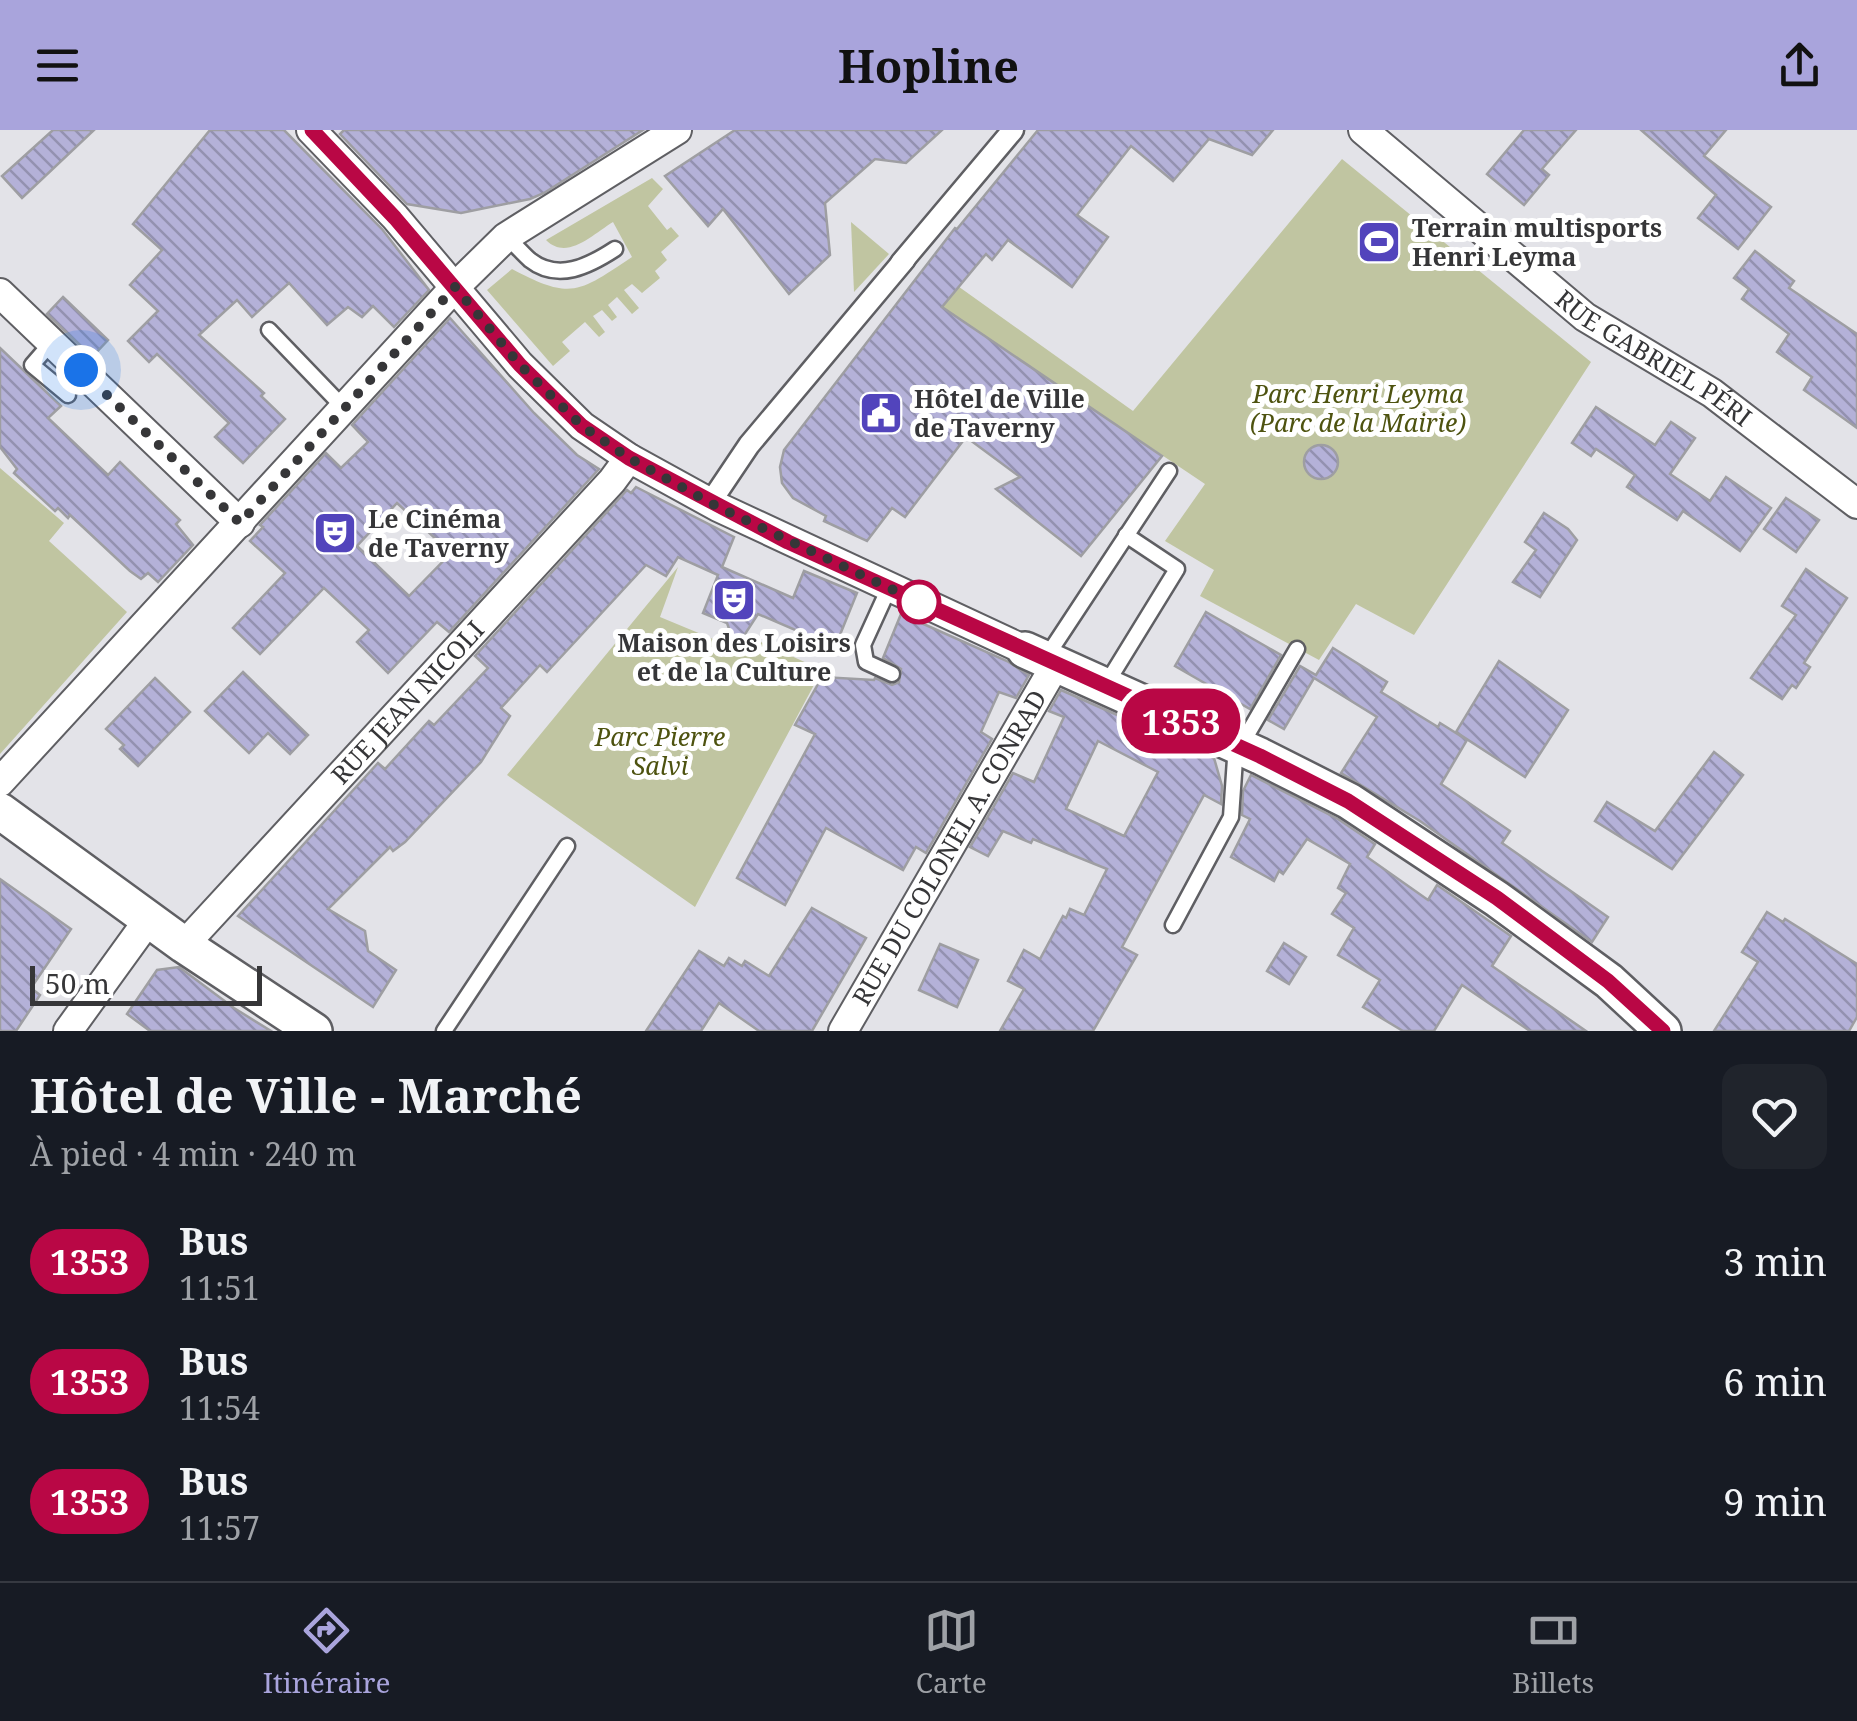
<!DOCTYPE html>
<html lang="fr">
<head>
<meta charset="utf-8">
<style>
	:root { --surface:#171b24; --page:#20242c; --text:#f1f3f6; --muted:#9ea1a6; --line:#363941; --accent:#a9a4dc }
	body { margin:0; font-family:"Noto Serif",serif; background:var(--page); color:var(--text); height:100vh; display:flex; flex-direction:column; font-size:38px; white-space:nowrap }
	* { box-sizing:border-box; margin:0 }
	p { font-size:32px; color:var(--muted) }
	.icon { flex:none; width:55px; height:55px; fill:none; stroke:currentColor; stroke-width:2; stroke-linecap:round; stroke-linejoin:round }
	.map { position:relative; height:901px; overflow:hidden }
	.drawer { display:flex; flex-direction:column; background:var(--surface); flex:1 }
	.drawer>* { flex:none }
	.badge { padding:0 20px; border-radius:32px; font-size:35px; line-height:65px }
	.scale { position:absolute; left:30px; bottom:25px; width:232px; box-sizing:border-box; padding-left:10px; border:5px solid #363638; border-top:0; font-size:28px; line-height:35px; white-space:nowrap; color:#363638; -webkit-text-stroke:8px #fff; paint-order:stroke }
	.you { position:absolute; width:50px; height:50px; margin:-25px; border:8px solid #fff; border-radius:50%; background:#1a73e8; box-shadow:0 0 0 15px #1a73e833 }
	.map>.badge { position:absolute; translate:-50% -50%; box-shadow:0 0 0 5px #fff }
	.round { display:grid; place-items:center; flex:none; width:105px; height:105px; border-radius:20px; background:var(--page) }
	.headline { display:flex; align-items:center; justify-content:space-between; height:170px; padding:0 30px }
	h1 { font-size:48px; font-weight:700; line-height:75px }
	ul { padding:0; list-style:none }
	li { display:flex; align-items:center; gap:30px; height:120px; padding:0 30px }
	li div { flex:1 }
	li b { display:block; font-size:38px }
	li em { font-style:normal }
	li .badge { min-width:110px; font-weight:700; text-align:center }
	header { display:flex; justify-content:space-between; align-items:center; height:130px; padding:0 30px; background:var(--accent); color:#111; font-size:45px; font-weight:700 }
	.dock { display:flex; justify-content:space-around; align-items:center; height:140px; border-top:2px solid var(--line); background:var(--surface); font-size:28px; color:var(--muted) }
	.dock a { display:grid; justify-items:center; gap:5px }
	.dock .active { color:var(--accent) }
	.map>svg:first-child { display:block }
	.green { fill:#c0c5a1 }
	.building { fill:url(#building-back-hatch); stroke:#9e9ea2; stroke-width:2.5; fill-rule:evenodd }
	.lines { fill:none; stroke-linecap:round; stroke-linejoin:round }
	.service-casing { stroke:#5f5f63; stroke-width:19 }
	.pedestrian-casing { stroke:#5f5f63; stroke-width:25 }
	.minor-casing { stroke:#5f5f63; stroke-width:32 }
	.tertiary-casing { stroke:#5f5f63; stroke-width:40 }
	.service { stroke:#fff; stroke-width:14 }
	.pedestrian { stroke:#fff; stroke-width:20 }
	.minor { stroke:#fff; stroke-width:28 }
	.tertiary { stroke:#fff; stroke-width:35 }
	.line-casing { stroke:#fff; stroke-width:22 }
	.line { stroke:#b90745; stroke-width:15 }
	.walk { stroke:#363638; stroke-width:10; stroke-dasharray:0 18 }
	.stop-dot { fill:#fff; stroke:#b90745; stroke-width:5 }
	.labels { text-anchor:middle; stroke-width:10; stroke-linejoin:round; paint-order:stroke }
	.poi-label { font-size:25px; font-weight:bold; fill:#363638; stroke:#fff; text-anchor:start }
	.street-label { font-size:25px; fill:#363638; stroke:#fff }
	.park-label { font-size:25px; font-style:italic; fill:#4e5310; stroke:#fff }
</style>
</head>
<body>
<header><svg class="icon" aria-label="menu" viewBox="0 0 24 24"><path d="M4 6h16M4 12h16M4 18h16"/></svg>Hopline<svg class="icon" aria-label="share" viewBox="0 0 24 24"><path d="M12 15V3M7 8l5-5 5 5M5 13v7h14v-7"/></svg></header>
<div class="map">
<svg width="1857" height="901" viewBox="0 0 1857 901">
	<defs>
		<pattern id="building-back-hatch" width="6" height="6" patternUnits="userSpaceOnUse" patternTransform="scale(2.5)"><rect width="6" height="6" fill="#b4b1d8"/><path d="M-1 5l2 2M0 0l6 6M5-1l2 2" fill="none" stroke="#9391b0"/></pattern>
	</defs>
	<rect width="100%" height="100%" fill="#e3e3e8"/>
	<g class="green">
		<path d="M1342,29l249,203 -177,273 -58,-31 -37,56 -119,-64 14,-26 -49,-29 40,-57 -295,-198 17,-22 206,147z"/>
		<path d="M652,48l11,11 -15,17 19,24 4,-3 8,9 -18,16 6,8 -12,11 5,7 -18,15 -10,-9 -8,6 15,18 -7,6 -15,-17 -9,8 9,12 -5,4 -10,-11 -9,6 12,16 -6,5 -14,-15 -23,20 8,9 -17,15 -66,-76 25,-21c60,32 67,23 120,-12l-19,-35c-21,13 -46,39 -67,18z"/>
		<path d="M851,92l38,32 -35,38z"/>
		<path d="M0,338l64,55 -15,18 78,71 -127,142z"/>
		<path d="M678,437l-18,50 94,39 7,-14 61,28 -127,237 -188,-132z"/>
	</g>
	<g class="building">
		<path d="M53,0h41l-72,68 -20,-22z"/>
		<path d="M210,0h74l98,99 47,61 -35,37 -21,-21 -11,11 -14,-10 -21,18 -38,-42 -37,34 -15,-17 -38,35 65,58 -3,3 24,23 -42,44 -28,-26 14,-14 -72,-69 -8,8 -21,-21 30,-30 -28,-26 32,-35 -29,-26z"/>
		<path d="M344,0h299l-99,63 -14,6 -69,14 -54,-9 -67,-70z"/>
		<path d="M735,0h207l-36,33 -31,-4 -50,44 5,52 -41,39 -66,-85 -15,17 -43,-50z"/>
		<path d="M1038,0h235l-21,25 -43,-16 -36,42 -42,-35 -54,69 31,22 -36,50 -64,-47 -16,20 -6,-6 -44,53 220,149 -81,100 -85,-67 24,-12 -54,-40 -61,80 -13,-9 -25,33 -43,-20 2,-5 -33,-18 -11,-15 -2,-16 4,-17 171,-222 2,1z"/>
		<path d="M1524,0h52l-34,39 7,6 -25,30 -37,-31z"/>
		<path d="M1641,0h85l-22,26 67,51 -33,42 -40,-31 18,-23z"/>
		<path d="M1755,121l39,30 -5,7 68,46v94l-53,-38 8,-13 -35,-25 12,-18 -47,-35 7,-10 -15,-11z"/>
		<path d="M63,167l45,43 -16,17 -45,-43z"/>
		<path d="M450,188l84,95 43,42 22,14 -150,163 -12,-10 -49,51 -31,-31 12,-12 -45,-42 -64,66 -27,-26 52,-55 -35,-32 13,-14 -3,-2 66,-72 15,15 27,-26 -16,-17zM397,373l54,50 -42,43 -52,-50z"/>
		<path d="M0,218l61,58 -13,12 60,57 12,-13 60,58 -4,4 17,21 -35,37 -10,-9 -7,6 -11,-8 -60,-56 -2,3 -10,-10 -3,3 -41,-38 3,-4 -17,-22z"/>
		<path d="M1596,277l59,38 16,-23 24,16 -25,36 40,27 16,-24 45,31 -31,43 -57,-40 -6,9 -50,-33 8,-12 -39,-26 -5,7 -19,-13z"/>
		<circle cx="1321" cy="332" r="17"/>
		<path d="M636,357l98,50 -12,30 71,31 11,-27 53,22 -22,54 -77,-33 -22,34 -9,-25 -24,-10 15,-38 -40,-18 -12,19 -20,-11 -99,107 -7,-7 -39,43 9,8 -29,46 -76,80 -12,9 -3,-4 -62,62 37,22 3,20 28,19 -23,37 -135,-91 140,-153 7,6 44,-48 5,4 54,-57 -13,-12 152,-166 4,3z"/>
		<path d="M1786,368l33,22 -23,32 -32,-23z"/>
		<path d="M1544,383l24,16 9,11 -37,57 -27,-15 23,-32 -11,-8z"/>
		<path d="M1806,439l41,29 -43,65 6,4 -14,21 -4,-3 -10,14 -31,-21 45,-63 -14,-9z"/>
		<path d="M1206,482l75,43 -31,54 -75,-43z"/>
		<path d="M901,484l106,47 22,14 -13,23 -17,-6 -18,40 11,7 -66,114 -10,-6 -13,23 -77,-42 -41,77 -48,-27 78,-144 -20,-9 27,-48 52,3 1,-2 17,7 7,-3 2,-13 -18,-11z"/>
		<path d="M1333,518l54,34 -6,10 57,35 2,-4 27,17 -26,44 69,47 -8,12 106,74 -16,25 -172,-121 -79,-48 36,-56 -63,-39 -30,51 -16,-9 32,-54 16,9z"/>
		<path d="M1499,531l69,49 -43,67 -69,-45z"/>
		<path d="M243,542l65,63 -18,19 -22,-21 -19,20 -44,-42z"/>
		<path d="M155,548l35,34 -52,54 -18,-17 4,-4 -18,-16z"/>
		<path d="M1061,560l153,68 8,28 -1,18 -17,-9 -82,152 15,8 -44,76h-93l24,-42 -16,-8 16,-31 16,9 23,-43 3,2 4,-9 14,6 23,-46 -74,-30 -2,4 -28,-12 -15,25 -18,-9 43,-74 21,9 30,-65 -15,-6zM1098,611l60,31 -34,64 -58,-27z"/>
		<path d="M1714,622l29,23 -71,94 -77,-48 12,-19 48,29z"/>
		<path d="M1251,645l87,44 37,25 -8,13 61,43 9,-15 74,51 -19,30 94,65h-56l-68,-46 -28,46h-31l-40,-24 17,-27 -42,-25 16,-27 -22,-14 14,-21 -8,-5 12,-24 -43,-25 -24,35 -4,-3 -5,10 -43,-24 19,-38 -8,-4 1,-24z"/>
		<path d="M0,749l71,50 -40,59 9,7 -24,36h-16z"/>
		<path d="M812,778l54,30 -54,93h-53l-40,-28 -18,28h-55l53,-80 25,15 5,-8 13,8 3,-5 24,15z"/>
		<path d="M1767,782l16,10 2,-3 72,45v53l-8,14h-135l44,-69 -16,-10z"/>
		<path d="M1284,813l22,14 -17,27 -22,-13z"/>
		<path d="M940,814l38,16 -21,47 -38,-17z"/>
		<path d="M179,837l55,41 37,23h-121l-23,-17 30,-44z"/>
	</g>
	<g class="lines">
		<g class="service-casing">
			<g id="service">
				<path d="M506,107c9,7 16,16 24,23 28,22 59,6 85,-11"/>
				<path d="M269,200l76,79"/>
				<path d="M52,212l-20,23 36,30"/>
				<path d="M889,458l-26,57 3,17 26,12"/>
				<path d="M1045,529l124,-188"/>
				<path d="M1105,556l72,-117 -51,-34"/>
				<path d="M1173,795l58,-108 4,-58 5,-12 57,-98"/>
				<path d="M444,901l123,-185"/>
			</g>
		</g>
		<g class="pedestrian-casing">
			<g id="pedestrian">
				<path d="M901,133l112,-133"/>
				<path d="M710,373l39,-58 156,-186"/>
			</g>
		</g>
		<g class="minor-casing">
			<g id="minor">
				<path d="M311,0l84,87 125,148 62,61 47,32 89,49 307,143"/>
				<path id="s1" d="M1363,0l222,187 127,76 145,111"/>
				<path d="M0,163l240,230"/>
				<path d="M0,652l455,-495 51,-50 171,-107"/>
				<path id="s2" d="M184,815l428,-464 17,-23"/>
				<path d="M68,901l81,-112"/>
				<path id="s3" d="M843,901l213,-367"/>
			</g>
		</g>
		<g class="tertiary-casing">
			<g id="tertiary">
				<path d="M1025,520l235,106 89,45 148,98 112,82 54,50"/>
				<path d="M0,681l184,134 130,86"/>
			</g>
		</g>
		<use href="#service" class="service"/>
		<use href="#pedestrian" class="pedestrian"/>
		<use href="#minor" class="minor"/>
		<use href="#tertiary" class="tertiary"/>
	</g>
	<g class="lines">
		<g class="line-casing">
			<path id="line" d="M312,0l83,88 125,147 62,61 47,32 159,84 472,214 88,45 149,97 111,83 55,50"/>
		</g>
		<use href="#line" class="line"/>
		<path class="walk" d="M81,240l159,153 215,-236 65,78 62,61 47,32 89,49 205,97 -4,-2"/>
	</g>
	<defs>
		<g id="stadium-square" transform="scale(2.25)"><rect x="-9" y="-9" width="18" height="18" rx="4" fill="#5244bc" stroke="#fff"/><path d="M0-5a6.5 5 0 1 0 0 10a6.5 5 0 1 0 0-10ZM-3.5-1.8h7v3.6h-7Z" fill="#fff"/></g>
		<g id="civic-square" transform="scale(2.25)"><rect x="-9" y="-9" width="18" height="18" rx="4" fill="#5244bc" stroke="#fff"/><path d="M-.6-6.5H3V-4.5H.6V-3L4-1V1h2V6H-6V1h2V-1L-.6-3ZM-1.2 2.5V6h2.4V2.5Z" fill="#fff"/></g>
		<g id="theatre-square" transform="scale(2.25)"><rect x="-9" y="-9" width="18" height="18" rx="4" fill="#5244bc" stroke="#fff"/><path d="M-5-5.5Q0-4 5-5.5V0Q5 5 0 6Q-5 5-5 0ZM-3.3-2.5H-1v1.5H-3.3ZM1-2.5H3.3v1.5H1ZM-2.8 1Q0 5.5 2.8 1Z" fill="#fff"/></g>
	</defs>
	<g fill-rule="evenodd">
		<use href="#stadium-square" x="1379" y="112"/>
		<use href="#civic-square" x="881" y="283"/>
		<use href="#theatre-square" x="335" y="403"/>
		<use href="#theatre-square" x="734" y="470"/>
	</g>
	<circle class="stop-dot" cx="919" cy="472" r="20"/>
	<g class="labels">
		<g class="poi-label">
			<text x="1412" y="107">Terrain multisports<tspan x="1412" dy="29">Henri Leyma</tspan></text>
			<text x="914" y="278">Hôtel de Ville<tspan x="914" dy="29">de Taverny</tspan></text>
			<text x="368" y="398">Le Cinéma<tspan x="368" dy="29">de Taverny</tspan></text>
			<text x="734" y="522" text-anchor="middle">Maison des Loisirs<tspan x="734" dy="29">et de la Culture</tspan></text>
		</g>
		<g class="street-label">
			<text dy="9" stroke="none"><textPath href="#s1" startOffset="370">RUE GABRIEL PÉRI</textPath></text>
			<text dy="9" stroke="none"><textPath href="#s2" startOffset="330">RUE JEAN NICOLI</textPath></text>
			<text dy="9" stroke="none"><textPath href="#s3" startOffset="212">RUE DU COLONEL A. CONRAD</textPath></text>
		</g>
		<g class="park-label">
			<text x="1358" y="273">Parc Henri Leyma<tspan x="1358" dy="29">(Parc de la Mairie)</tspan></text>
			<text x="660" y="616">Parc Pierre<tspan x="660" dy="29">Salvi</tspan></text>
		</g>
	</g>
</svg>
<div class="scale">50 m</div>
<div class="you" style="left:81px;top:240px"></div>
<b class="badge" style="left:1181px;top:591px;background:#b90745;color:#fff">1353</b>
</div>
<section class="drawer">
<div class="headline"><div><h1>Hôtel de Ville - Marché</h1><p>À pied · 4 min · 240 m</p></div><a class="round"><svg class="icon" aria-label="heart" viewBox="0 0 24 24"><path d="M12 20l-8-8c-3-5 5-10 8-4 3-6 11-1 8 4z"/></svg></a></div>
<ul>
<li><span class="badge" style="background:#b90745;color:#fff">1353</span><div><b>Bus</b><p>11:51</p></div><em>3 min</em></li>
<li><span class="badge" style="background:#b90745;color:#fff">1353</span><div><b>Bus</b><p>11:54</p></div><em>6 min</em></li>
<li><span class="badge" style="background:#b90745;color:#fff">1353</span><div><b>Bus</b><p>11:57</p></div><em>9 min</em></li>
</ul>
</section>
<nav class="dock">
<a class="active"><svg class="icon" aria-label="directions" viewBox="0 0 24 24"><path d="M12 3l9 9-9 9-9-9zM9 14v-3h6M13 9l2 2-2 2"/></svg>Itinéraire</a>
<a><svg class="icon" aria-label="map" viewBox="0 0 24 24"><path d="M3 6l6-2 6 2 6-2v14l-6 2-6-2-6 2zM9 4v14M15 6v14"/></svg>Carte</a>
<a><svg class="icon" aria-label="tickets" viewBox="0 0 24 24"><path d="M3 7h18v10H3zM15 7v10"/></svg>Billets</a>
</nav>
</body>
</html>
